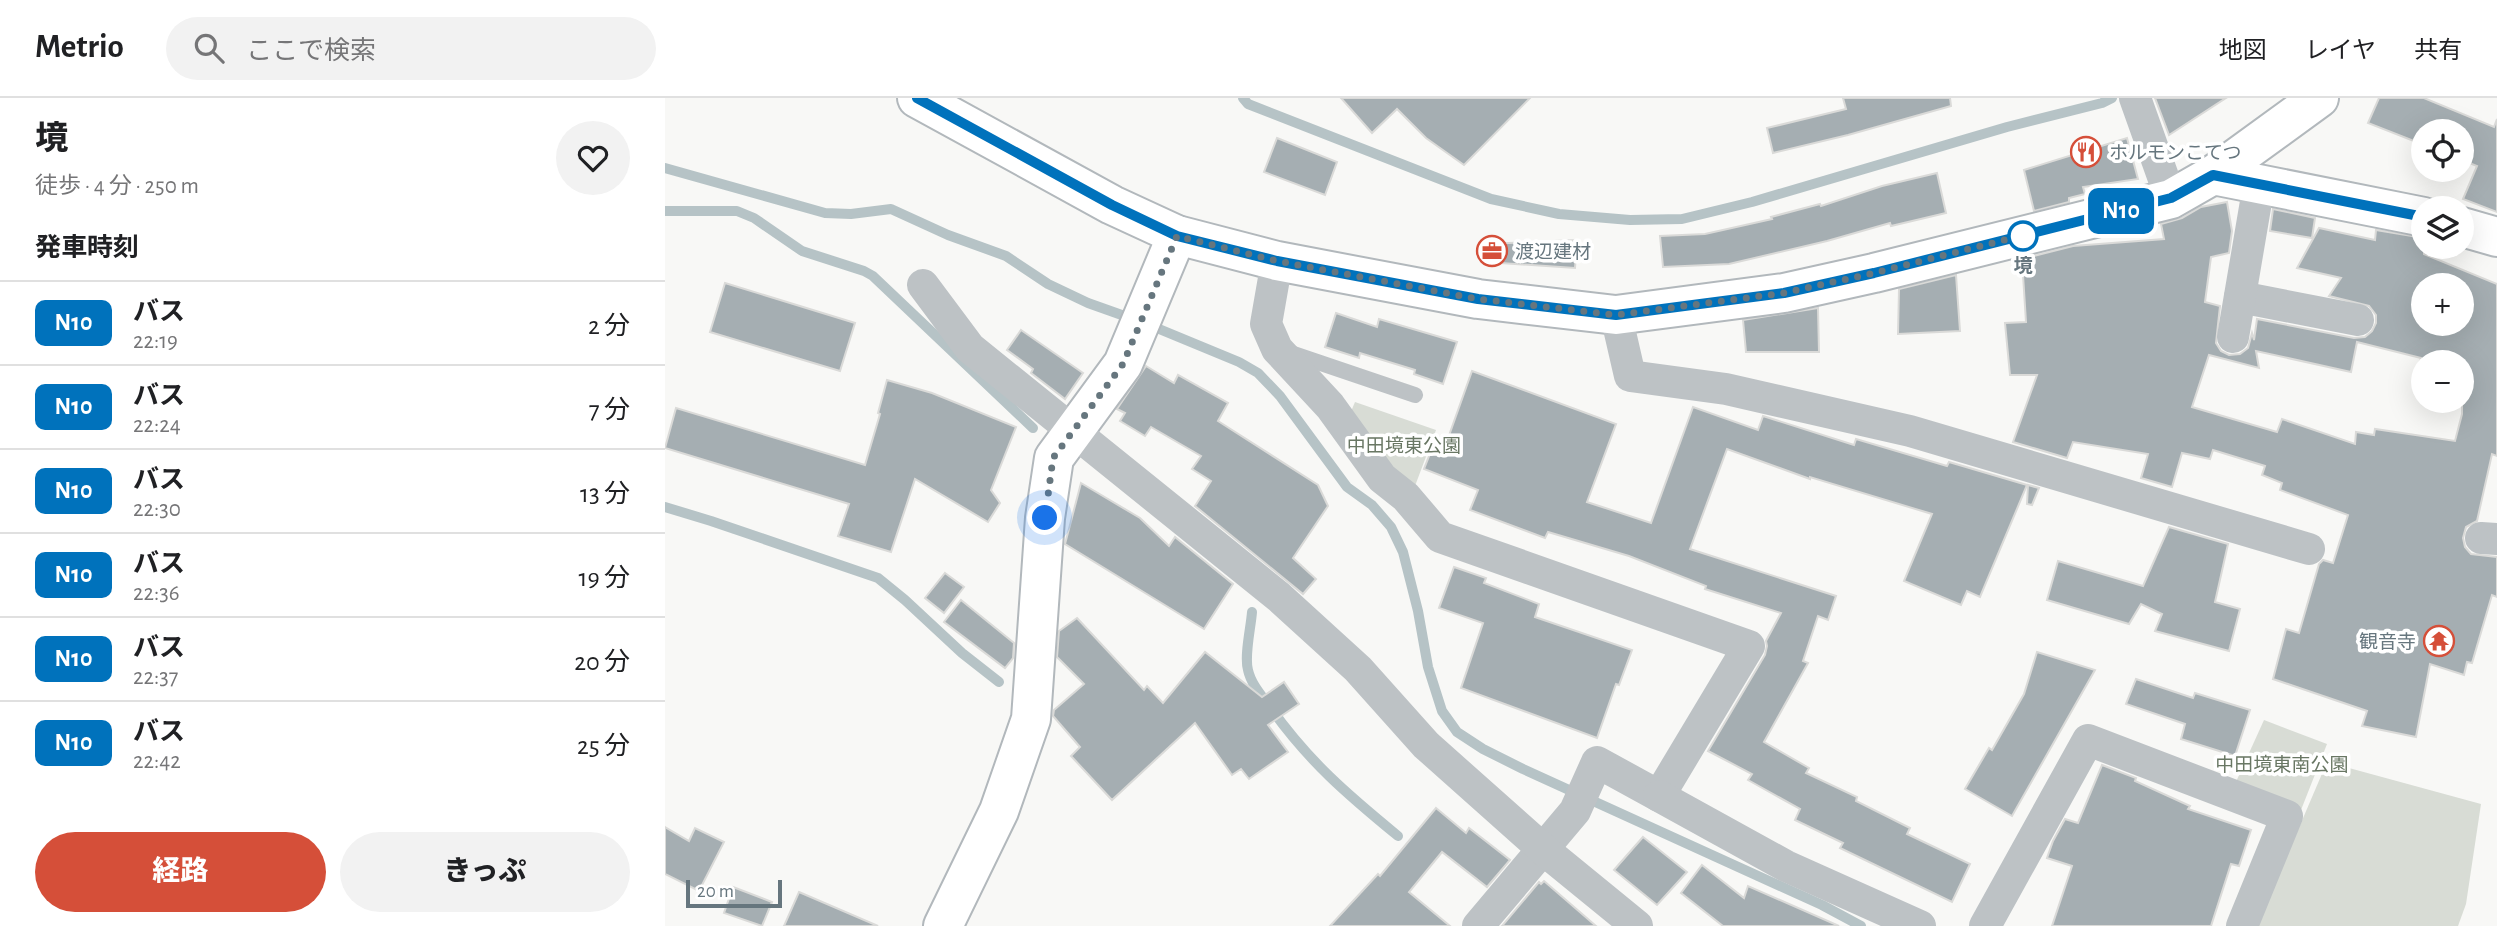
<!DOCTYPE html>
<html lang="ja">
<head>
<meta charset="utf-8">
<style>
	:root { --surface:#fff; --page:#f2f2f2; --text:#202124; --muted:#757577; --line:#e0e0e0; --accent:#d54f39 }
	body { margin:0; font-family:"Alegreya Sans","Noto Sans JP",sans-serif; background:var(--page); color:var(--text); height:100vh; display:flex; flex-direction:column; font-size:26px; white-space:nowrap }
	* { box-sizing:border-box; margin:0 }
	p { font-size:23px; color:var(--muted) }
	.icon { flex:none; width:38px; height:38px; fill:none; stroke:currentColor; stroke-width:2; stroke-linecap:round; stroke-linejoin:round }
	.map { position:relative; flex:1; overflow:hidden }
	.side { display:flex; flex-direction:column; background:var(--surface); width:665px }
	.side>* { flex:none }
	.badge { padding:0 14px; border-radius:10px; font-size:24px; line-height:46px }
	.tools { position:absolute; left:1746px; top:21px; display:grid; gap:14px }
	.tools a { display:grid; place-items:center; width:63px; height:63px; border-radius:50%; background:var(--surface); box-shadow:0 7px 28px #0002; font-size:35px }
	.scale { position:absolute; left:21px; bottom:18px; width:96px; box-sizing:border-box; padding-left:7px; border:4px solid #66767e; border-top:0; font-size:19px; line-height:24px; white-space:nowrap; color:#66767e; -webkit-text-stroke:5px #fff; paint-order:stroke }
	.you { position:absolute; width:35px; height:35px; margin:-18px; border:5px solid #fff; border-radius:50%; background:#1a73e8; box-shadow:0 0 0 10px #1a73e833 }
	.map>.badge { position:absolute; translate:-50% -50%; box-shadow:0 0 0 4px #fff }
	h2 { padding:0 35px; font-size:26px; line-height:63px }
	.round { display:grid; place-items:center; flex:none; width:74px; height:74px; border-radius:37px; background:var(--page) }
	.head { display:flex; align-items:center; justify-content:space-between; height:119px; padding:0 35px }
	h1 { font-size:33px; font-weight:800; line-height:52px }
	.cta { display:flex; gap:14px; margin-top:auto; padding:14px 35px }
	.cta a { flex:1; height:80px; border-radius:42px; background:var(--accent); color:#fff; font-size:28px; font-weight:800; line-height:80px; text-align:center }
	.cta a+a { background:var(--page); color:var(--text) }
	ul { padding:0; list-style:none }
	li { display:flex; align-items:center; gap:21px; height:84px; padding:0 35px; border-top:2px solid var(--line) }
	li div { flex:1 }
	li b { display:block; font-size:26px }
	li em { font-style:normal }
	li .badge { min-width:77px; font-weight:700; text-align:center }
	header { display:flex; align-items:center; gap:42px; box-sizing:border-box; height:98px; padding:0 35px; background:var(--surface); border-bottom:2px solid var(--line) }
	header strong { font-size:33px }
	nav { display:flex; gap:38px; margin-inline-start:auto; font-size:24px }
	.search { width:490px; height:63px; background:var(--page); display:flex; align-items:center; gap:18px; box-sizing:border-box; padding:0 24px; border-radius:38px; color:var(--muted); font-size:26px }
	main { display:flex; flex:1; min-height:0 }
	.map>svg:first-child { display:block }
	.green { fill:#d8dcd5 }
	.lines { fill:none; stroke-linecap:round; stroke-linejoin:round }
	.stream { stroke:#b6c3c6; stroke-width:10 }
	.building { fill:#a5aeb2; stroke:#dadad8; stroke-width:2; fill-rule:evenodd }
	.secondary-casing { stroke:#b2b8bc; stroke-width:42 }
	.lane { stroke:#bdc2c5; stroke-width:16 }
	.street { stroke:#bdc2c5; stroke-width:32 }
	.secondary { stroke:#fff; stroke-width:38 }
	.line-casing { stroke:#fff; stroke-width:16 }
	.line { stroke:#0072bc; stroke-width:10 }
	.walk { stroke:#66767e; stroke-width:7; stroke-dasharray:0 12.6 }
	.stop-dot { fill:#fff; stroke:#0072bc; stroke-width:3.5 }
	.labels { text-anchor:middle; stroke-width:7; stroke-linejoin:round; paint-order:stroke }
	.poi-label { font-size:19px; fill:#66767e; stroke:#fff; text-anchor:start }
	.stop-label { font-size:19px; font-weight:bold; fill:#66767e; stroke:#fff }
	.park-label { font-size:19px; fill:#697764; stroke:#fff }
</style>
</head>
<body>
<header>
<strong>Metrio</strong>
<div class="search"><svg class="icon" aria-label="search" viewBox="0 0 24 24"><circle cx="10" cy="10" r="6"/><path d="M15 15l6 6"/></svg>ここで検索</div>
<nav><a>地図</a><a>レイヤ</a><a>共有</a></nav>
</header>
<main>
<section class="side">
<div class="head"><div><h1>境</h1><p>徒歩 · 4 分 · 250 m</p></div><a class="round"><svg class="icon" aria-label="heart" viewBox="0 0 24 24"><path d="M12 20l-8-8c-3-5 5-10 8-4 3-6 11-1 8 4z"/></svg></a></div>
<h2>発車時刻</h2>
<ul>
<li><span class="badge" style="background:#0072bc;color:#fff">N10</span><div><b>バス</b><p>22:19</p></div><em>2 分</em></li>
<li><span class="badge" style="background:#0072bc;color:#fff">N10</span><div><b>バス</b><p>22:24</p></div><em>7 分</em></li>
<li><span class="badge" style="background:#0072bc;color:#fff">N10</span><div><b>バス</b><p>22:30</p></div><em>13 分</em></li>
<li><span class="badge" style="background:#0072bc;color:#fff">N10</span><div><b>バス</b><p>22:36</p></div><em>19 分</em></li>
<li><span class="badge" style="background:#0072bc;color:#fff">N10</span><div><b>バス</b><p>22:37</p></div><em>20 分</em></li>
<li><span class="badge" style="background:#0072bc;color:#fff">N10</span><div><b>バス</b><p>22:42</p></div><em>25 分</em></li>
</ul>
<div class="cta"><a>経路</a><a>きっぷ</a></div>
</section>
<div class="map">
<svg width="1832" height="828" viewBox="0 0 1832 828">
	<rect width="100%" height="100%" fill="#f8f8f6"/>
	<g class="green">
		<path d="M690,304l81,28 -21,56 -34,-29 -31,-43z"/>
		<path d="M1599,622l63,24 -26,66 -66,-26z"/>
		<path d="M1662,664l154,42 -15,100 -8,22h-201z"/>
	</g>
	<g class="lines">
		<g class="stream">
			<path d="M578,0l5,6 243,95 68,15 71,6 52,-1 70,-17 255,-75 95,-24 10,-5"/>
			<path d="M0,70l160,45 26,1 40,-5 57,26 58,21 42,28 40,19 45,16"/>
			<path d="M0,113h72l17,7 48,33 62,20 9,5 160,152"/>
			<path d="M482,226l92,38 19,11 22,23 67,91 25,18 19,22 12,25 15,59 10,56 14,44 15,21 26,17 40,20 299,136 39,21"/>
			<path d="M0,409l46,14 167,57 27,22 57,53 37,29"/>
			<path d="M587,514c-1,15 -8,44 -4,58 3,14 14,26 22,37 38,54 78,88 128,129"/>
		</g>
	</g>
	<g class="building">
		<path d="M676,0h189l-66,67 -38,-27 -29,-29 -25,24z"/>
		<path d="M1178,0h107l1,8 -103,29 -75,18 -6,-25 79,-19z"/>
		<path d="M1490,0h71l-57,37z"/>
		<path d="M1714,0h45l70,29 3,-8v93l-34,-13 14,-33 -15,-6v-29h-38v14l-56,-22z"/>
		<path d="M612,40l60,24 -12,33 -61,-23z"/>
		<path d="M1462,40l11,41 -55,8 2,7 -16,4v4l-35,9 -10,-41z"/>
		<path d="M1272,75l9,40 -55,13 -1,-3 -63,18 -98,23 -66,3 -3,-31 45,-2 67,-15 -1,-2 49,-13 1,2 61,-20z"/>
		<path d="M1562,104l5,29 -3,22 -18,4 -6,45 15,4 -4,37 5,8 8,4 11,-1 8,-6 4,-15 2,7 3,-21 97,19 11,-1 7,-6 4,-8v-8l-7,-9 -40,-10 12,-18 -44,-10 22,-40 56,12 1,-10 48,8v16l73,30v172l-5,-2 -15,67 -11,6 -3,11 2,9 6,7 26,3v40l-5,-2 -20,68 -5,-1 -3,13 -34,-11 -14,73 -54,-11 5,-15 -94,-32 13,-50 13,4 20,-69 4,-4 10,3 15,-48 -68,-25 2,-7 -20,-8 3,-9 -52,-16 -3,9 -28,-6 -10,34 -31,-9 7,-24 -75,-12 -6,16 -54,-16 24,-67h-27l-5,-52 21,-1 -4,-63 51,-13 91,-7 -3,-15 21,-6 19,-11zM1759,187h38v39h-38zM1692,244l64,16 -5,15 8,2v-13h38v52l-7,27 -80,-12 -1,6 -18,-3 -1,12 -73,-25 -5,13 -85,-25 17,-52 50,13 -3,-17 95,21z"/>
		<path d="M1608,111l42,9 -3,20 -42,-7z"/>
		<path d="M912,142l-2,28 -89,-6v-18z"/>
		<path d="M1291,177l4,56 -62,3 1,-45z"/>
		<path d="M60,185l130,40 -15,48 -130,-39z"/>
		<path d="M1153,210l1,44h-73l-3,-32z"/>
		<path d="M671,215l41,14 2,-8 78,23 -14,42 -29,-10 1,-4 -55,-17 -1,5 -34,-11z"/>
		<path d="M356,232l62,43 -18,26 -34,-26 2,-4 -26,-19z"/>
		<path d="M481,268l28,17 4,-8 50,28 -10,18 100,64 10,21 -35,52 23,21 -13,15 -108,-88 16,-25 -19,-12 9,-13 -50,-29 -6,9 -25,-15 5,-8 -8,-4z"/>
		<path d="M807,273l144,53 -29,78 64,21 42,-116 65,23 5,-14 91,29 2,-6 91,27 2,-4 78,23 -47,112 -13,-6 -6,14 -57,-24 28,-67 -122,-37v2l-83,-30 -37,100 146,47 -8,24 -10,-4 -15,45 5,2 -44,79 45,26 -3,5 51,24 -1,4 54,27 -3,6 63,30 -18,38 -112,-54 3,-5 -48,-23 5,-11 -52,-29 4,-6 -44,-23 57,-96 2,-9 -1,-5 15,-28 -76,-24 1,-3 -77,-30 -81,-24 -3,6 -75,-28 8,-20 -54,-21 13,-33 10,5z"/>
		<path d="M222,282l45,13 84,34 -25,63 9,13 -12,19 -73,-43 -24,73 -53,-16 11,-32 -184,-56 11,-40 189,57 15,-51 -2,-1z"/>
		<path d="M416,385l59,35 29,28 6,-9 58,47 -29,45 -139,-85z"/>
		<path d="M1363,387l11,3 -7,17 -5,-1z"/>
		<path d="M1504,429l59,17 -13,58 25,7 -11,42 -74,-20 7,-17 -21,-10 -12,20 -82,-24 11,-39 85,25z"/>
		<path d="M789,469l32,11 -2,5 55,21 -4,13 97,33 -13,35 -3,-1 -19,54 -136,-50 22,-65 -44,-15z"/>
		<path d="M280,475l19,14 -20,26 -19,-15z"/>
		<path d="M296,502l53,43 -1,15 -8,10 -61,-46z"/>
		<path d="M412,520l67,72 3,-4 16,17 42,-51 57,45 22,-15 15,22 -31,21 20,27 -39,27 -8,-10 -9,6 -37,-52 -83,77 -41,-44 9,-9 -27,-31 1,-6 30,-26 -27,-27 2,-26z"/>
		<path d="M1372,554l58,18 -83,146 -47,-27 24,-41 3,2 32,-56z"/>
		<path d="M1471,581l57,19 2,-5 55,17 -15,46 -54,-17 4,-15 -59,-20z"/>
		<path d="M1437,667l34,13 -1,3 55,25 -2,3 63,21 -12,36 -8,-2 -20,62h-159l20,-60 -25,-8 6,-17 12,-22 13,4z"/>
		<path d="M771,710l30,25 3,-5 41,32 -23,27 -45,-35 -33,40 41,34h-120l48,-52 2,2z"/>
		<path d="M0,729l24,14 6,-13 29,14 -25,49 -34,-17z"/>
		<path d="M978,739l44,35 -30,33 -43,-35z"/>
		<path d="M1037,767l42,33 4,-12 91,40h-116l-42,-33z"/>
		<path d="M879,783l52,45h-94l37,-44 2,2z"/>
		<path d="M68,789l39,15 -10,24 -38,-13z"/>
		<path d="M134,794l79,34h-94z"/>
	</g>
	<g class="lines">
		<g class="secondary-casing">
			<g id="secondary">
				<path d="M252,0l195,107 65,30 100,26 201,38 138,16 168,-22 90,-20 297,-74 42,-24 211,42"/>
				<path d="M1548,77l106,-77"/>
				<path d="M1797,129l35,10"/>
				<path d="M278,828l56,-115 32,-92 14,-201 9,-60 69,-94 54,-129"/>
			</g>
		</g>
		<path class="lane" d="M623,254l127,43"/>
		<g class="street">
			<path d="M1470,0l36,101"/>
			<path d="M612,163l-11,63 11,25 53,57 52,72 24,19 34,40 309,109 -90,150 -62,-34 -22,49 -97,115"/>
			<path d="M258,187l47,63 309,249 79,72 68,76 118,105 93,76"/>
			<path d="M1575,199l118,23"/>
			<path d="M951,217l14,61 96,13 184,42 399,118"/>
			<path d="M1568,239l26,-153"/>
			<path d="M1816,440l16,1"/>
			<path d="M994,698l127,70 134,60"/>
			<path d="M1320,828l103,-186 199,76 -45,110"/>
		</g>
		<use href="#secondary" class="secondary"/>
	</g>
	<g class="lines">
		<g class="line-casing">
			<path id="line" d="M252,0l195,107 65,31 100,25 201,38 138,16 168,-22 90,-20 297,-75 42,-23 211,42"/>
		</g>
		<use href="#line" class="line"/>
		<path class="walk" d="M380,420l8,-60 70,-94 54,-128 100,25 201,38 138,16 168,-22 90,-20 162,-41 -13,4"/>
	</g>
	<defs>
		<g id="restaurant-ring" transform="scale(1.575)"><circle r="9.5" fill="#fff" stroke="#d54f39" stroke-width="1.5"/><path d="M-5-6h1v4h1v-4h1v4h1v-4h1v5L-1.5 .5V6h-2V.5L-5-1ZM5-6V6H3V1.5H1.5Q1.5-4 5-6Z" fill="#d54f39"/></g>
		<g id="office-ring" transform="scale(1.575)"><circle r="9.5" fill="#fff" stroke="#d54f39" stroke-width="1.5"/><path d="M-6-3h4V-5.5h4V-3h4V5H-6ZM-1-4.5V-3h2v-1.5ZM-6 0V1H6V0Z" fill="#d54f39"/></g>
		<g id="temple-ring" transform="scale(1.575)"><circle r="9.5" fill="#fff" stroke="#d54f39" stroke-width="1.5"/><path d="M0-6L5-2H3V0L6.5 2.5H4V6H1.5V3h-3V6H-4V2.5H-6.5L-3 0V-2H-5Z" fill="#d54f39"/></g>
	</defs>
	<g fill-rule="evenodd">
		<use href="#restaurant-ring" x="1421" y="54"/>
		<use href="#office-ring" x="827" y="153"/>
		<use href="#temple-ring" x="1774" y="543"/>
	</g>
	<circle class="stop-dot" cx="1358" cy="138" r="14"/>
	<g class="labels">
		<g class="poi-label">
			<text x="1444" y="61">ホルモンこてつ</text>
			<text x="850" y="160">渡辺建材</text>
			<text x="1751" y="550" text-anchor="end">観音寺</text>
		</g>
		<g class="stop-label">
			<text x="1358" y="174">境</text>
		</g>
		<g class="park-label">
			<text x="739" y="354">中田境東公園</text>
			<text x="1617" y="673">中田境東南公園</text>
		</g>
	</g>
</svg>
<div class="tools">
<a><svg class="icon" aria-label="locate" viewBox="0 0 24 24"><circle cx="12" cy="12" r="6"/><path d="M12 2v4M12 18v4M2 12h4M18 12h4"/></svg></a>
<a><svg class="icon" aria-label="layers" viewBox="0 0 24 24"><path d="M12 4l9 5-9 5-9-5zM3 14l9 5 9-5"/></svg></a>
<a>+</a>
<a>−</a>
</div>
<div class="scale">20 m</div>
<div class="you" style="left:380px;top:420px"></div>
<b class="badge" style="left:1456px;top:113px;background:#0072bc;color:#fff">N10</b>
</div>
</main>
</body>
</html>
